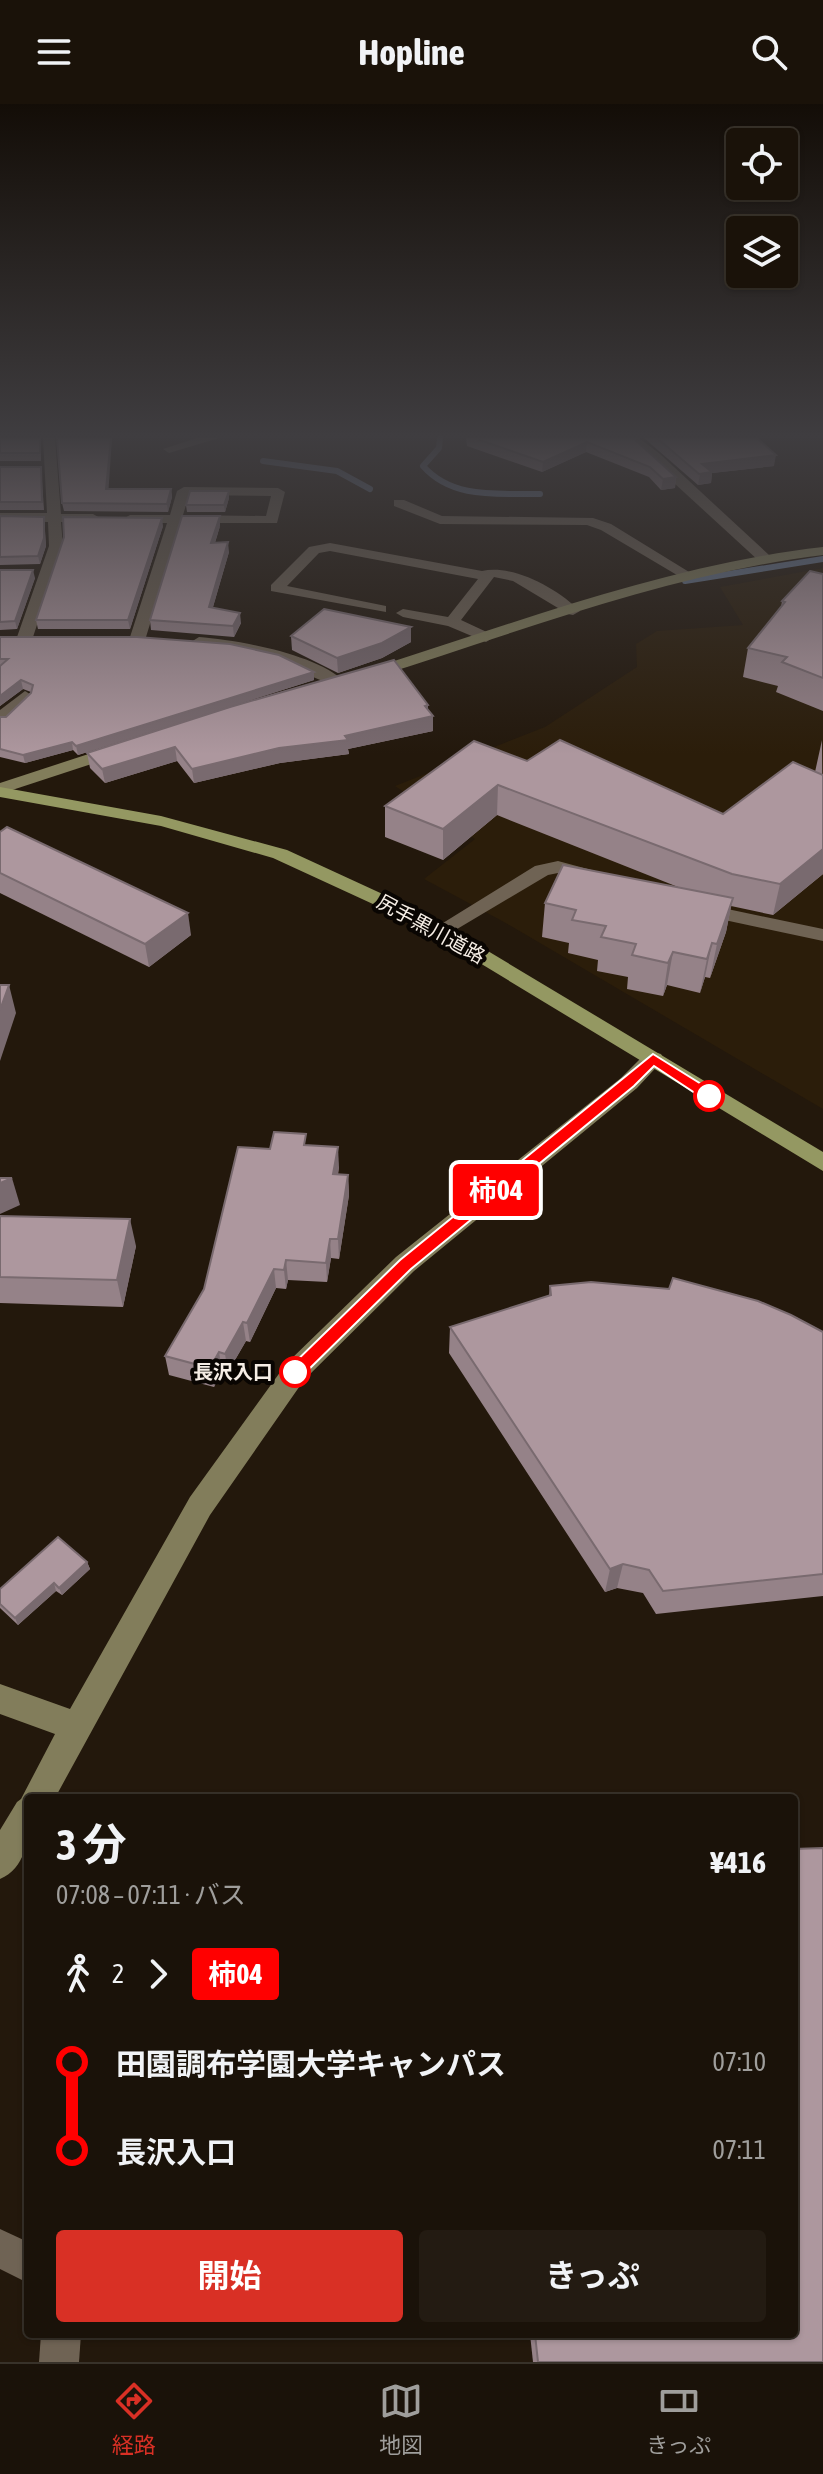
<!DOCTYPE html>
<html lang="ja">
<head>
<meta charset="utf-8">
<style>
	:root { --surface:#1a1209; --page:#231b12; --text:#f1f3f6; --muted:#9f9e9c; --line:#38322a; --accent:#d93025 }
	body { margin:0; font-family:"Asap Condensed","Noto Sans JP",sans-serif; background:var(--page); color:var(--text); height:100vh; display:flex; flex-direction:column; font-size:30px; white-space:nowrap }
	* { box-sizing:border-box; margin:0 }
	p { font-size:26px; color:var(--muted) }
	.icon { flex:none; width:44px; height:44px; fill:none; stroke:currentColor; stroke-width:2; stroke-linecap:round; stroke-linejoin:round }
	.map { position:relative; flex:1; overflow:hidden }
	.details { position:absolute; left:24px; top:1690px; width:774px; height:544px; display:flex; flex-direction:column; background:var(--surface); border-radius:8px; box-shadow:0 2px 6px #0004,0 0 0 2px var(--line) }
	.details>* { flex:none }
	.badge { padding:0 16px; border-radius:6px; font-size:28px; line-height:52px }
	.fabs { position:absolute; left:726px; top:24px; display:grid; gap:16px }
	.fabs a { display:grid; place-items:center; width:72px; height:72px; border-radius:8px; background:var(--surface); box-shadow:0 2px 6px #0004,0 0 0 2px var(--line); font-size:40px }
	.map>.badge { position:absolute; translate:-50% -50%; box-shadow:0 0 0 4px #fff }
	.legs { display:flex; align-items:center; gap:12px; height:88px; padding:0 32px; font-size:26px }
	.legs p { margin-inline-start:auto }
	.headline { display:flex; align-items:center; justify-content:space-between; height:136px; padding:0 32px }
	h1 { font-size:44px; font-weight:700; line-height:60px }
	.primary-button { display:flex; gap:16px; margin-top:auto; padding:16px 32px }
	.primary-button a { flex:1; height:92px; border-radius:8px; background:var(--accent); color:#fff; font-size:32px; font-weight:700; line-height:92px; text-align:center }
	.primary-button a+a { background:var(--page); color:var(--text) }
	ul { padding:0 32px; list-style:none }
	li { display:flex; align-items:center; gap:28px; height:88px; font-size:30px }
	li i { display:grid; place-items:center; width:12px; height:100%; margin:0 10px; background:currentColor }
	li i::after { content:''; width:20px; height:20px; margin:-10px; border:6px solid; border-radius:50%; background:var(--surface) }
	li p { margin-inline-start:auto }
	li:first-child i { background:linear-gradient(#0000 50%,currentColor 0) }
	li:last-child i { background:linear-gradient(currentColor 50%,#0000 0) }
	header { display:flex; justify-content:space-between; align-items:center; height:104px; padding:0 32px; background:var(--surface); font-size:36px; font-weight:700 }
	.tab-bar { display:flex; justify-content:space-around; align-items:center; height:112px; border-top:2px solid var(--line); background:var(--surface); font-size:22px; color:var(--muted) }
	.tab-bar a { display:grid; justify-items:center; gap:4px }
	.tab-bar .active { color:var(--accent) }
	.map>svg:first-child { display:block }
	.built { fill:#2b1d0a }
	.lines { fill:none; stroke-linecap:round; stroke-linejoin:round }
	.stream { stroke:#66758c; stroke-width:6 }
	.street { fill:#6f6354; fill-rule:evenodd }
	.secondary { fill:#827d5b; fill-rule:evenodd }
	.primary { fill:#949862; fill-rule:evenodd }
	.wall { fill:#958288 }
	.shaded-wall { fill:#796a6f }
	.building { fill:#ad979e; stroke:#796a6f; stroke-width:2 }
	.line-1 { fill:#f00; stroke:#fff; stroke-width:2 }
	.stop-1-dot { fill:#fff; stroke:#f00; stroke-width:4 }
	.labels { text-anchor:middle; stroke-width:8; stroke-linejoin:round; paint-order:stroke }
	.street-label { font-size:20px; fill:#f5ede5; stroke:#090502 }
	.stop-label { font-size:20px; font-weight:bold; fill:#f5ede5; stroke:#090502; text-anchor:end }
</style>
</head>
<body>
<header><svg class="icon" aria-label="menu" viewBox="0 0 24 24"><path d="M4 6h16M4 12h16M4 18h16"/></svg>Hopline<svg class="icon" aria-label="search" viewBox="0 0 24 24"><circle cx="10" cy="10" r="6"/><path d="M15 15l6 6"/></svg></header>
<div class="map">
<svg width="823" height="2258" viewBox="0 0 823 2258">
	<rect width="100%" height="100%" fill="#23180c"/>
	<path class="built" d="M823,464v541l-319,-187 -80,-43 51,-40 -80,-53 150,-59 92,-60 -1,-23 21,-13 86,-6 -23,-38z"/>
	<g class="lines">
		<g class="stream">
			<path d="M440,334l-1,10 -16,18c30,34 76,27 117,28"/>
			<path d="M263,357l74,10 33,18"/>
			<path d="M685,477l138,-22"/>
		</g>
		<g class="street">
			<path d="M43,334h12l6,76h32l7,4 -7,4h-32l2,24 -30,91 -8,5 -8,-5 32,-91 -1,-24 -48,-1v-8h47z"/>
			<path d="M197,334h22l-50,15 -6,-4z"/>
			<path d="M625,334h14l21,16 109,101v6h-10z"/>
			<path d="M184,383l94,1 7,4 -8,31h-96l-35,114 -8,5 -5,-2 -3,-3 37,-114h-37l-7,-4 7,-4h40l7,-24zM189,391l82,1 -5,20 -83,-1z"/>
			<path d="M394,396h10l38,16 151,2 18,6 83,51 -2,3h-10l-81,-48 -14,-5 -147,-1 -46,-18z"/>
			<path d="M330,439l152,28c32,-7 76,18 98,40l-7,4 -5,-1 -55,-33 -19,-4 -33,43 30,14 3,3 -8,5 -38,-16 -45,-9 -7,-4 7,-4 45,8 30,-38 -148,-28 -11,2 -32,33 99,20v6l-115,-21v-6l38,-38z"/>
			<path d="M199,533c39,3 118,17 146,45l-8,5 -72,-30 -71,-12 -3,-3z"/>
			<path d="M25,587l8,5 -2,3 -25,24 -6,1v-14z"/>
			<path d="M558,757l41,11 2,4 -9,6 -34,-9 -10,2 -101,60 -7,2 -10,-6 105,-65z"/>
			<path d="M699,799l124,26v12l-131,-28 -3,-4 3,-4z"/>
			<path d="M0,2125l28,13v41l-28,-14z"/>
			<path d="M41,2230h40l-2,28h-40z"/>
		</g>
		<g class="secondary">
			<path d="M823,443v8c-154,19 -301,76 -448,122h-12l-2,-3 2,-3c151,-47 302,-106 460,-124z"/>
			<path d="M119,640l6,1 2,4 -2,4 -125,41v-11z"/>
			<path d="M653,948l8,2 3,5 -27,29 -223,183 -110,109 -94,135 -155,283h-27c0,29 4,67 -28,81v-49l17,-28 4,-3 34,-65 -55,-20v-30l70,25 120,-212 96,-133 110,-107 225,-179 24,-24z"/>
		</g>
		<path class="primary" d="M0,683l161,29 126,34 139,64 397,238v19l-411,-249 -139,-64 -112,-32 -161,-29z"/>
	</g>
	<g class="wall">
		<rect x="0" y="334" width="41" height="23"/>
		<path d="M466,334h167l43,39 -1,11 -14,2 -12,-13 -63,-25 -44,20 -75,-26z"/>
		<path d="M644,334h113l17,28 -62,7 -1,10 -13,2z"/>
		<path d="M0,363h41l3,43h-44z"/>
		<path d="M108,385h63l1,8 -4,15 -104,-1 -2,-8z"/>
		<path d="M229,387v7l-4,14h-38l-1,-7z"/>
		<path d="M0,412l44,1 2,29 -6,18 -40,1z"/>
		<path d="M163,422l-33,103h-92l-2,-9z"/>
		<path d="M220,422l-5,17 14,9 -16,55 28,16 -7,14 -83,-7 -1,-10z"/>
		<path d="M0,466l35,8 -18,51 -17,1z"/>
		<path d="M823,470v137l-47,-19 2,-6 -35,-9 5,-29 33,-41 1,-6z"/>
		<path d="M291,532l120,6 -29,16 -44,15 -46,-23z"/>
		<path d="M0,533l314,35v8l-236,75 -5,-5 -48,13 -25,-6v-40h6l25,-25 -8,-3 -23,17z"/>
		<path d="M428,606l5,21 -85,18 1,5 -69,9 -86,20 -17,-22 -72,22 -15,-15 -3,-15z"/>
		<path d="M822,636l1,134 -50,41 -42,-9 -5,26 -16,46 -5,-1 -5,16 -33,-8 -4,11 -36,-7 1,-12 -31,-6 1,-11 -30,-7 1,-10 -27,-6 3,-34 138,-14 -186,-74 -54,45 -58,-23v-31l142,-45 196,53 92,-42z"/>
		<path d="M0,728l191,103 -42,32 -149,-74z"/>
		<path d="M307,1041l32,22 -1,8h10l1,20 -10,64 -8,-1 -4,24 -39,-2 -2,9 -10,-1 -26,54 -4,-1 -18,31 -6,-1 -8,16 -45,-12 -4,-19 39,-67 66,-140z"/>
		<path d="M0,1112l136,30 -13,61 -123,-4z"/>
		<path d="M550,1182l273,46v264l-167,18 -13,-21 -26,-5 -12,4 -156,-239 1,-26 99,-31z"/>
		<path d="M87,1458l3,7 -28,26 -6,-4 -38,34 -18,-17v-19z"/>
		<path d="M530,2230h264l29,28h-290z"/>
	</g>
	<g class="shaded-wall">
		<path d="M111,334h1l-4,59 -2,-8z"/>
		<path d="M587,338l-1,10 -44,20 1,-10z"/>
		<path d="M776,351l-2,11 -62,7 -1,10 -13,2 4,-21z"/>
		<path d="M676,373l-1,11 -14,2 2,-11z"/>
		<path d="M171,385l1,8 -4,15 -1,-8z"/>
		<path d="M229,387v7l-4,14 -1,-7z"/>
		<path d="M220,412v10l-8,26 -1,-9z"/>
		<path d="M44,413l2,29 -6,18 -2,-8z"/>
		<path d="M162,414l1,8 -33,103 -2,-9z"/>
		<path d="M228,438l1,10 -19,65 -1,-10z"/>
		<path d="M33,466l2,8 -18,51 -2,-8z"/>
		<path d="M240,509l1,10 -7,14 -1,-11z"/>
		<path d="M411,523v15l-29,16 -44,15 -1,-15z"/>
		<path d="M314,568v8l-236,75 -2,-9z"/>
		<path d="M21,576l2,9 -23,17v-10z"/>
		<path d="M428,601v12l5,-1v15l-85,18 1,5 -69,9 -86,20 -2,-14 87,-21 66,-12z"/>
		<path d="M72,638l1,8 -48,13 -2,-8z"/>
		<path d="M175,643l2,14 -72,22 -3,-14z"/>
		<path d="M498,681l-1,30 -54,45v-31z"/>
		<path d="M823,745v25l-50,41 7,-31z"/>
		<path d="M733,794l-7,34 -16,46 7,-34z"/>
		<path d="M188,809l3,22 -42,32 -4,-23z"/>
		<path d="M712,839l-7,34 -5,16 7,-34z"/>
		<path d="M673,848l-6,33 -4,11 5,-33z"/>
		<path d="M9,881l7,28 -16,48v-51z"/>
		<path d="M338,1043l1,20 -5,27 -1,-20z"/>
		<path d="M348,1071l1,20 -10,64 -1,-20z"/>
		<path d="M12,1074l8,27 -20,9v-31z"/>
		<path d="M130,1115l6,27 -13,61 -6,-27z"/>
		<path d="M330,1135l1,19 -4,24 -1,-19z"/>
		<path d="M286,1156l2,20 -2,9 -2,-19z"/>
		<path d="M274,1165l2,19 -26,54 -3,-19z"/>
		<path d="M243,1218l3,19 -18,31 -3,-18z"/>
		<path d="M219,1248l3,19 -8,16 -4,-19z"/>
		<path d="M87,1458l3,7 -28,26 -3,-7z"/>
		<path d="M623,1460l-6,24 -12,4 5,-23z"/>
		<path d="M54,1479l2,8 -38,34 -3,-7z"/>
	</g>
	<g class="building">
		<rect x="0" y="334" width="40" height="15"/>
		<path d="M57,334h54l-5,51h65l-4,15 -105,-1z"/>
		<path d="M474,334h159l43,39 -13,2 -13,-12 -63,-25 -44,20z"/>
		<path d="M657,334h100l19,17 -74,9 10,8 -13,2z"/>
		<path d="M0,363h41l1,35h-42z"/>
		<path d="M190,387h39l-5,14h-38z"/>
		<path d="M0,412l44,1v21l-6,18 -38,1z"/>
		<path d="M182,412h38l-9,27 17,-1 -19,65 31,6 -7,13 -83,-6z"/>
		<path d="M63,413l99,1 -34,102h-92l28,-83z"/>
		<path d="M0,466h33l-18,51 -15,1z"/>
		<path d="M810,467l13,3v104l-41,-16 5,-5 -39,-9 37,-46 -3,-1z"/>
		<path d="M324,505l87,18 -29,16 -45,15 -46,-22z"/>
		<path d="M0,533h137l93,7 49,11 35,17 -238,74 -4,-4 -49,13 -23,-6v-32h6l25,-24 2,-8 -12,-5 -21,16v-30l8,-7h-8z"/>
		<path d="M394,556l34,45 -3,1 8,10 -88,20 3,4 -69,8 -87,21 -17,-22 -73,22 -15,-16 143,-46z"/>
		<path d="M560,636l163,74 70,-52 30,13v74l-43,35 -48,-10 -234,-89 -55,44 -58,-23 89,-65 53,20z"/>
		<path d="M7,723l181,86 -43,31 -145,-71v-41z"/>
		<path d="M563,761l170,33 -16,46 -5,-1 -5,16 -34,-7 -5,11 -36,-8 4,-11 -35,-7 5,-11 -34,-6 4,-10 -31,-7z"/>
		<path d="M0,881h9l-9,25z"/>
		<path d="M274,1028l32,2 -2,11 34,2 -5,27 15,1 -10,64h-8l-4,24 -40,-3 -2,10 -10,-1 -27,54 -4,-1 -18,32 -6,-2 -9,16 -45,-12 39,-67 34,-142 32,2z"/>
		<path d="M0,1074h12l-12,5z"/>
		<path d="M0,1112l130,3 -13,61 -117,-3z"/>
		<path d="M673,1174l85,23 33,14 32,17v242l-160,17 -14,-21 -26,-6 -13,5 -160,-242 101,-32 -1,-9 41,-4 78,7z"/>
		<path d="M58,1433l29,25 -28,26 -5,-5 -39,35 -15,-14v-15z"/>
		<path d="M823,1744v514h-285l-3,-28h259v-485z"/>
	</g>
	<linearGradient id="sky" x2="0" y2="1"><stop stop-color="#130d07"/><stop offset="0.51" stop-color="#3f3d40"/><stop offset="1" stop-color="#3f3d40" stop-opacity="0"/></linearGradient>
	<rect width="823" height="650" fill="url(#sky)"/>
	<path class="line-1" d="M653,950l61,38v7h-10l-50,-33 -20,20 -223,183 -110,108h-12l-2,-5 2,-4 111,-108z"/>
	<g class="stop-1-dot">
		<circle cx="709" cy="992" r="14"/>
		<circle cx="295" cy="1268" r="14"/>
	</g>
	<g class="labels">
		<g class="street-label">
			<text transform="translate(431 825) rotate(29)" y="7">尻手黒川道路</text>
		</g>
		<g class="stop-label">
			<text x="273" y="1275">長沢入口</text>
		</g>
	</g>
</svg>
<div class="fabs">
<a><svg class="icon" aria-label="locate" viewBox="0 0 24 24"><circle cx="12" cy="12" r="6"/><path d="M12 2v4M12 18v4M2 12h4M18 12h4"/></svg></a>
<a><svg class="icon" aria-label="layers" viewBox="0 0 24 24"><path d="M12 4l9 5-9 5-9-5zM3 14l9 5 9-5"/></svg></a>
</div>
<b class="badge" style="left:496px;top:1086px;background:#f00;color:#fff">柿04</b>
<section class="details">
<div class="headline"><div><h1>3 分</h1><p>07:08 – 07:11 · バス</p></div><b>¥416</b></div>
<div class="legs"><svg class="icon" aria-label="walk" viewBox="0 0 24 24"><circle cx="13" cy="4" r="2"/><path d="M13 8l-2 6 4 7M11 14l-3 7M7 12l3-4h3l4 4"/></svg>2<svg class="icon" aria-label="forward" viewBox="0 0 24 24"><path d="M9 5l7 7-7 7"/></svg><b class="badge" style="background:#f00;color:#fff">柿04</b></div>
<ul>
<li><i style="color:#f00"></i><b>田園調布学園大学キャンパス</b><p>07:10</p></li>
<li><i style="color:#f00"></i><b>長沢入口</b><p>07:11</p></li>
</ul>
<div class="primary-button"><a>開始</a><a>きっぷ</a></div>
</section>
</div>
<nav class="tab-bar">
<a class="active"><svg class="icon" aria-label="directions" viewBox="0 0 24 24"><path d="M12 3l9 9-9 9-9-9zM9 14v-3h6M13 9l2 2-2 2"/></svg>経路</a>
<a><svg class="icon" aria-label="map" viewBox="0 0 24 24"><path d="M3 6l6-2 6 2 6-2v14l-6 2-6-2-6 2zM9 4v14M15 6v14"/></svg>地図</a>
<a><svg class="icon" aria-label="tickets" viewBox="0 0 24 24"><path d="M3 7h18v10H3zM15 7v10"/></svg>きっぷ</a>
</nav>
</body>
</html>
